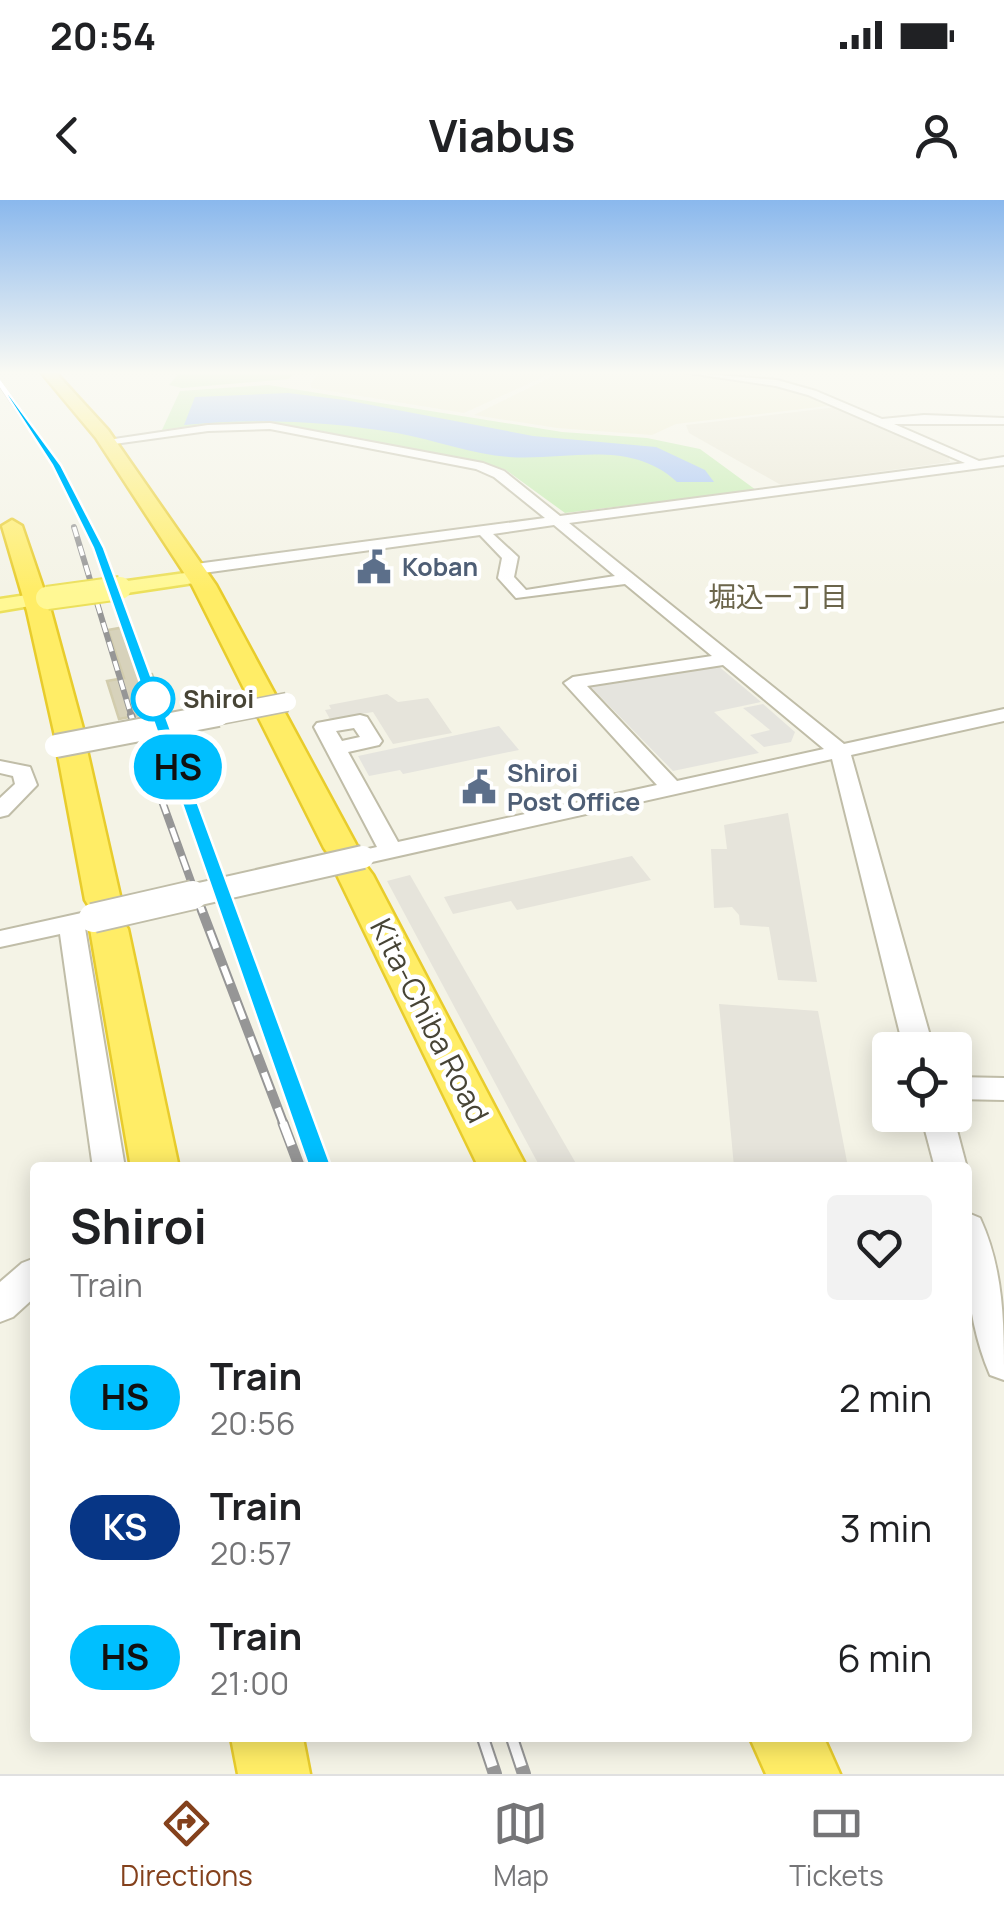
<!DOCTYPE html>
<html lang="en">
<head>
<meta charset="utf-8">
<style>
	:root { --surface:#fff; --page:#f2f2f2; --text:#202124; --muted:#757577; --line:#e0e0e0; --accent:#84411c }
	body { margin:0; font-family:Manrope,"Noto Sans JP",sans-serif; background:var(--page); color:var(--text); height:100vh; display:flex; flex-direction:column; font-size:38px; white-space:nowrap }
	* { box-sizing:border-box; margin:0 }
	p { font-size:32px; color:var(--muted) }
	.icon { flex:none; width:55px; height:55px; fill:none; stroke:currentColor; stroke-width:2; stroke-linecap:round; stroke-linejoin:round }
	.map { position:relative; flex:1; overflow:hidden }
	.details { position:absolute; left:30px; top:962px; width:942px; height:580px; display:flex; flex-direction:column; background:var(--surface); border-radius:10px; box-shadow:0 5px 25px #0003 }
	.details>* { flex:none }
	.badge { padding:0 20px; border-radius:32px; font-size:35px; line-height:65px }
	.controls { position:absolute; left:872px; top:832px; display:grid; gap:20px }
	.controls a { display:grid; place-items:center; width:100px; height:100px; border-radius:10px; background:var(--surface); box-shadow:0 5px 25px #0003; font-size:50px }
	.map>.badge { position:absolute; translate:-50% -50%; box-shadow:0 0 0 5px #fff }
	.round { display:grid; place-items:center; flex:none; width:105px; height:105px; border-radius:10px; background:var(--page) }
	.overview { display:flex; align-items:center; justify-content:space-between; height:170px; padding:0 40px }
	h1 { font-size:48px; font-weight:700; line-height:75px }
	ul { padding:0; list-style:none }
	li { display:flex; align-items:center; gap:30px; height:130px; padding:0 40px }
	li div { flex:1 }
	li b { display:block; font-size:38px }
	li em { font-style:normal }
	li .badge { min-width:110px; font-weight:700; text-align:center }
	.status { display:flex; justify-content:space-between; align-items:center; height:70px; padding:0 50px; background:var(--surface); direction:ltr }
	.status svg { height:28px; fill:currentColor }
	header { display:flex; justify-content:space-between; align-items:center; height:130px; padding:0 40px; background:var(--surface); font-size:45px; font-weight:700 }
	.dock { display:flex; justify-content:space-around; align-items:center; height:140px; border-top:2px solid var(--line); background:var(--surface); font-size:28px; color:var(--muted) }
	.dock a { display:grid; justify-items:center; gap:5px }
	.dock .on { color:var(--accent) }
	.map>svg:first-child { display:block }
	.residential { fill:#e9e6d4 }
	.industrial { fill:#e6e4db }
	.education { fill:#eeeccf }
	.green { fill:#c1ebac }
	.parking { fill:#e5e4de }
	.water { fill:#9ebff5 }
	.building { fill:#d7d2bb; stroke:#d2ccad; stroke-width:2.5 }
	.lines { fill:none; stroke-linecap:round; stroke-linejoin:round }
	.minor-casing { stroke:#c0bda8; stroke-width:4 }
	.major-casing { stroke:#ece05c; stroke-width:5 }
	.highway-casing { stroke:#e8cc2c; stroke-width:5 }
	.minor { fill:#fff; fill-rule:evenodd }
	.major { fill:#fff894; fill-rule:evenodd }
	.highway { fill:#ffed66; fill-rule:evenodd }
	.rail-far5-casing { stroke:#969696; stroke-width:4 }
	.rail-far4-casing { stroke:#969696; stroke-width:6 }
	.rail-far3-casing { stroke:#969696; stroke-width:8 }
	.rail-far2-casing { stroke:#969696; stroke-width:10 }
	.rail-far1-casing { stroke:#969696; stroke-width:11 }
	.rail-casing { stroke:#969696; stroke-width:14 }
	.rail-far5 { stroke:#fff; stroke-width:2.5; stroke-dasharray:8; stroke-linecap:butt }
	.rail-far4 { stroke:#fff; stroke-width:4; stroke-dasharray:10; stroke-linecap:butt }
	.rail-far3 { stroke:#fff; stroke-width:5; stroke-dasharray:15; stroke-linecap:butt }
	.rail-far2 { stroke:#fff; stroke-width:6; stroke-dasharray:19; stroke-linecap:butt }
	.rail-far1 { stroke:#fff; stroke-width:8; stroke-dasharray:24; stroke-linecap:butt }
	.rail { stroke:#fff; stroke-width:10; stroke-dasharray:30; stroke-linecap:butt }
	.minor-bridge-far2-casing { stroke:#c0bda8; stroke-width:21; stroke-linecap:butt }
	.minor-bridge-far1-casing { stroke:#c0bda8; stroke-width:26; stroke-linecap:butt }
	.minor-bridge-casing { stroke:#c0bda8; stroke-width:32; stroke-linecap:butt }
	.major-bridge-casing { stroke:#ece05c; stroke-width:26; stroke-linecap:butt }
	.minor-bridge-far2 { stroke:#fff; stroke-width:18 }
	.minor-bridge-far1 { stroke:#fff; stroke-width:22 }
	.minor-bridge { stroke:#fff; stroke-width:28 }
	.major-bridge { stroke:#fff894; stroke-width:22 }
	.line { fill:#00bfff; stroke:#fff; stroke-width:2.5 }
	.stop-dot { fill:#fff; stroke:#00bfff; stroke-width:5 }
	.labels { text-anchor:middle; stroke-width:9; stroke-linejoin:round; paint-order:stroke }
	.far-service-label { font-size:25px; font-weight:bold; fill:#4e5e75; stroke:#fff; text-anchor:start }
	.far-stop-label { font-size:25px; font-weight:bold; fill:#474435; stroke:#fff; text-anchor:start }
	.far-neighbourhood-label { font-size:28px; fill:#6b654b; stroke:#fff }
	.street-label { font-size:30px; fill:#474435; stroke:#fff }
</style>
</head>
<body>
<div class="status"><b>20:54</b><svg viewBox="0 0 49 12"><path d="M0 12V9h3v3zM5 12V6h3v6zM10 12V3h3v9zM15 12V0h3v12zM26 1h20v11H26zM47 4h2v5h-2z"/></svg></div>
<header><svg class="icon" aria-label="back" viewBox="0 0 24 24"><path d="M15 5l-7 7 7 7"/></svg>Viabus<svg class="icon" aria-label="person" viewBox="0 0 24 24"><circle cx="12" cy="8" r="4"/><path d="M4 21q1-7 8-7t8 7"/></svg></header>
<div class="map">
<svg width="1004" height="1574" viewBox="0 0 1004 1574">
	<rect width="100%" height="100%" fill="#f4f3e6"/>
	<path class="residential" d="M837,207l111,48 2,7 -169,23 -92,-52 -3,-8z"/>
	<g class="industrial">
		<path d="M387,494l11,8 30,-4 24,35 -59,11 -20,-32 -43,7 -5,-9 6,-1 -2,-4z"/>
		<path d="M788,613l29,169 -39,-2 -9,-53 -29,-2 -1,-10 -7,-8 -18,1 -3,-59h16l-3,-24z"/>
		<path d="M632,656l19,24 -134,30 -6,-9 -58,13 -9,-17z"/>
		<path d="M410,675l168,292h-38l-153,-286z"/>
		<path d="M719,804l99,7 30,156h-114z"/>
	</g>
	<g class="education">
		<path d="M321,172h233l-90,41 -152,-25 -2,-4z"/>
		<path d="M561,172h109l74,8 56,12 35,13 -159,19 -24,11 -95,-7 -83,-13z"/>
	</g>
	<g class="green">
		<path d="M180,172h117l-9,7 -106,9 -13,-3z"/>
		<path d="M268,185l294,47 85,6 53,11 56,41 -191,23 -59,-43 -22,-7 -205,-38 -53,-1 -64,6 18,-39z"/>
	</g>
	<g class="parking">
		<path d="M717,465l44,37 -47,10 45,41 -86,18 -85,-87z"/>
		<path d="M763,504l32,28 -4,10 -27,5 -14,-12 20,-5 -27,-22z"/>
		<path d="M499,526l20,24 -116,24 -3,-4 -31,6 -11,-20z"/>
	</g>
	<path class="water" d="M288,193l57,7 188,36 123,11 49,23 9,12h-37c-47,-44 -110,-21 -168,-25 -38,-3 -74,-17 -112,-24 -71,-12 -141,-15 -213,-8l11,-28z"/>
	<path class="building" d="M125,427l18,48 9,-1 13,36 -46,9 -12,-38 17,-3 -16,-48z"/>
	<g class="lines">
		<g class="minor-casing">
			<g id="minor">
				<path d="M682,172l95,8 39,11 66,28 42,-4 80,3v6h-110l85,37 25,-4v8l-435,58 275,221 160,-35v12l-153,34 83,295h-30l-72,-291 -469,105 -8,-2 -4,-5 4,-5 22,-5 -63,-120 3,-4 43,-8 7,2 15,24 -3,4 -31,7 50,90 259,-57 -93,-102 9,-6 139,-21 -87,-72 -109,14 -18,-20 4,-20 -22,-23 -284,39 -8,-5 8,-5 349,-46 -51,-41 -18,-8 -206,-40 -62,2 -101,14 -6,-4 107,-16 62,-2 213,40 21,8 56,45 405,-53 -157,-68 -32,-9zM554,325l61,51 -89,14 -12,-13 4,-20 -25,-23zM723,465l101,84 -147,32 -90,-95zM354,528l6,9 -18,4 -6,-10z"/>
				<path d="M0,561l30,6 7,18 -29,30 -8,2v-19l15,-14 -2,-8 -13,-3z"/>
				<path d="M86,712l13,8 -4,6 -10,2 40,240h-32l-33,-234 -60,13v-16z"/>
				<path d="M955,877l49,1v22l-49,-1z"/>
				<path d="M921,915h32l14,53h-32z"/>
				<path d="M968,1013l12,5c24,52 24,106 24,162l-14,-5c-22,-51 -26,-108 -22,-162z"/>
				<path d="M35,1058v39l-22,20 -13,5v-40l22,-19z"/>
			</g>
		</g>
		<g class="major-casing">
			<g id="major">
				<path d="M200,371l10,6 -3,4 -87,13 -10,-6 10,-6z"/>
				<path d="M47,392l7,2 3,4 -3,4 -54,9v-12z"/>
			</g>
		</g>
		<g class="highway-casing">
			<g id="highway">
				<path d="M41,172h14l53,58 108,155 142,263 -5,7 -12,3 -12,-3 -5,-7 -132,-263 -96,-147z"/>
				<path d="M12,320l10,6 29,85 34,125 -6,7 8,7 34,150 -5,8 -13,3 -13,-3 -5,-8 -28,-150 6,-7 -8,-7 -28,-125 -25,-85z"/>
				<path d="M355,664l12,3 6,8 154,293h-48l-142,-293 6,-8z"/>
				<path d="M109,717l13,3 6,9 51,239h-48l-41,-239 6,-9z"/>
				<path d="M231,1538h72l7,36h-72z"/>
				<path d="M750,1538h74l16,36h-74z"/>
			</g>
		</g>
		<use href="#minor" class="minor"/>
		<use href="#major" class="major"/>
		<use href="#highway" class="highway"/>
		<g class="rail-far5-casing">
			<path id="rail-far5" d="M0,185l53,77"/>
		</g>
		<g class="rail-far4-casing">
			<g id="rail-far4">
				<path d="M52,260l46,88 61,170"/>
				<path d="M74,327l58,191"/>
			</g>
		</g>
		<g class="rail-far3-casing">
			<g id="rail-far3">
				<path d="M131,515l66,183"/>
				<path d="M158,515l65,183"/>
			</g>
		</g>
		<g class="rail-far2-casing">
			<g id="rail-far2">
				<path d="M196,695l88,230"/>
				<path d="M222,695l83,230"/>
			</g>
		</g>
		<g class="rail-far1-casing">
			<g id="rail-far1">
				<path d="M283,923l17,45"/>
				<path d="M304,923l16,45"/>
			</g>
		</g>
		<g class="rail-casing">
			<g id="rail">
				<path d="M483,1538l12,36"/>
				<path d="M512,1538l12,36"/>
			</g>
		</g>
		<use href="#rail-far5" class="rail-far5"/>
		<use href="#rail-far4" class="rail-far4"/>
		<use href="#rail-far3" class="rail-far3"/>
		<use href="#rail-far2" class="rail-far2"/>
		<use href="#rail-far1" class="rail-far1"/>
		<use href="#rail" class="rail"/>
		<g class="minor-bridge-far2-casing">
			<path id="minor-bridge-far2" d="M205,518l82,-16"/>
		</g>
		<g class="minor-bridge-far1-casing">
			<g id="minor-bridge-far1">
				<path d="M56,546l162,-31"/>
				<path d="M182,698l181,-41"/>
			</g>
		</g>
		<g class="minor-bridge-casing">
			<path id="minor-bridge" d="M93,718l100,-23"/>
		</g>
		<g class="major-bridge-casing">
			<path id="major-bridge" d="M47,398l73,-10"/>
		</g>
		<use href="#minor-bridge-far2" class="minor-bridge-far2"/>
		<use href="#minor-bridge-far1" class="minor-bridge-far1"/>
		<use href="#minor-bridge" class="minor-bridge"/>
		<use href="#major-bridge" class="major-bridge"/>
	</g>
	<linearGradient id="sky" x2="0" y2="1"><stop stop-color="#8ab8ed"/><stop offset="0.44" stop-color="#fafaf4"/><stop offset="1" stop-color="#fafaf4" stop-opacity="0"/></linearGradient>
	<rect width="1004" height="392" fill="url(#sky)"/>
	<path class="line" d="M0,182l61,83 43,83 228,620 -3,6h-17l-3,-6 -216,-620 -41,-83 -52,-80z"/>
	<defs>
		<g id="civic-bare" transform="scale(2.7)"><path d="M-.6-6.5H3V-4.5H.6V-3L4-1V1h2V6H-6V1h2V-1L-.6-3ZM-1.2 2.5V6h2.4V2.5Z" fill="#5c6f8a" stroke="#fff" stroke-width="2.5" paint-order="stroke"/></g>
	</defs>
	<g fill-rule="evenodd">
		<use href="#civic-bare" x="374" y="367"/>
		<use href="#civic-bare" x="479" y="587"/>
	</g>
	<circle class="stop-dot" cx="153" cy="499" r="20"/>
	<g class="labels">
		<g class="far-service-label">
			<text x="402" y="376">Koban</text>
			<text x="507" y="582">Shiroi<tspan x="507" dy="29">Post Office</tspan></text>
		</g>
		<g class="far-stop-label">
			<text x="183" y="508">Shiroi</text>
		</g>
		<g class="far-neighbourhood-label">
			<text x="778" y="407">堀込一丁目</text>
		</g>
		<g class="street-label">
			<text transform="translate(429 821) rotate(63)" y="10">Kita-Chiba Road</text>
		</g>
	</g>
</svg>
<div class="controls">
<a><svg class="icon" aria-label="locate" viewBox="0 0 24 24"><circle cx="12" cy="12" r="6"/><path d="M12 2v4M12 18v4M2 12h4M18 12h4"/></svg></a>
</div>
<b class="badge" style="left:178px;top:567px;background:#00bfff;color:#111">HS</b>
<section class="details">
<div class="overview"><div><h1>Shiroi</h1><p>Train</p></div><a class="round"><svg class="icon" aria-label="heart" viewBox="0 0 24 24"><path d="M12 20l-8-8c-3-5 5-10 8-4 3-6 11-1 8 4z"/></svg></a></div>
<ul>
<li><span class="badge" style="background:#00bfff;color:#111">HS</span><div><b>Train</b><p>20:56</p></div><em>2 min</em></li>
<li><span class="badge" style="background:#073686;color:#fff">KS</span><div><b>Train</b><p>20:57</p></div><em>3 min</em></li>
<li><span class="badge" style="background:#00bfff;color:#111">HS</span><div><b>Train</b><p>21:00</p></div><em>6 min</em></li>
</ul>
</section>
</div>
<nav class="dock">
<a class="on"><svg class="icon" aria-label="directions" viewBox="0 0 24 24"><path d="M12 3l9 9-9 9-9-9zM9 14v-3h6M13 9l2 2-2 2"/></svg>Directions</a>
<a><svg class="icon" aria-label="map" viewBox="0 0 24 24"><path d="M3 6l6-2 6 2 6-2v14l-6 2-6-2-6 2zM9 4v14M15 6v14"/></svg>Map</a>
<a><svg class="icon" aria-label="tickets" viewBox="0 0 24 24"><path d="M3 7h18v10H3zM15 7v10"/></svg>Tickets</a>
</nav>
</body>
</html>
